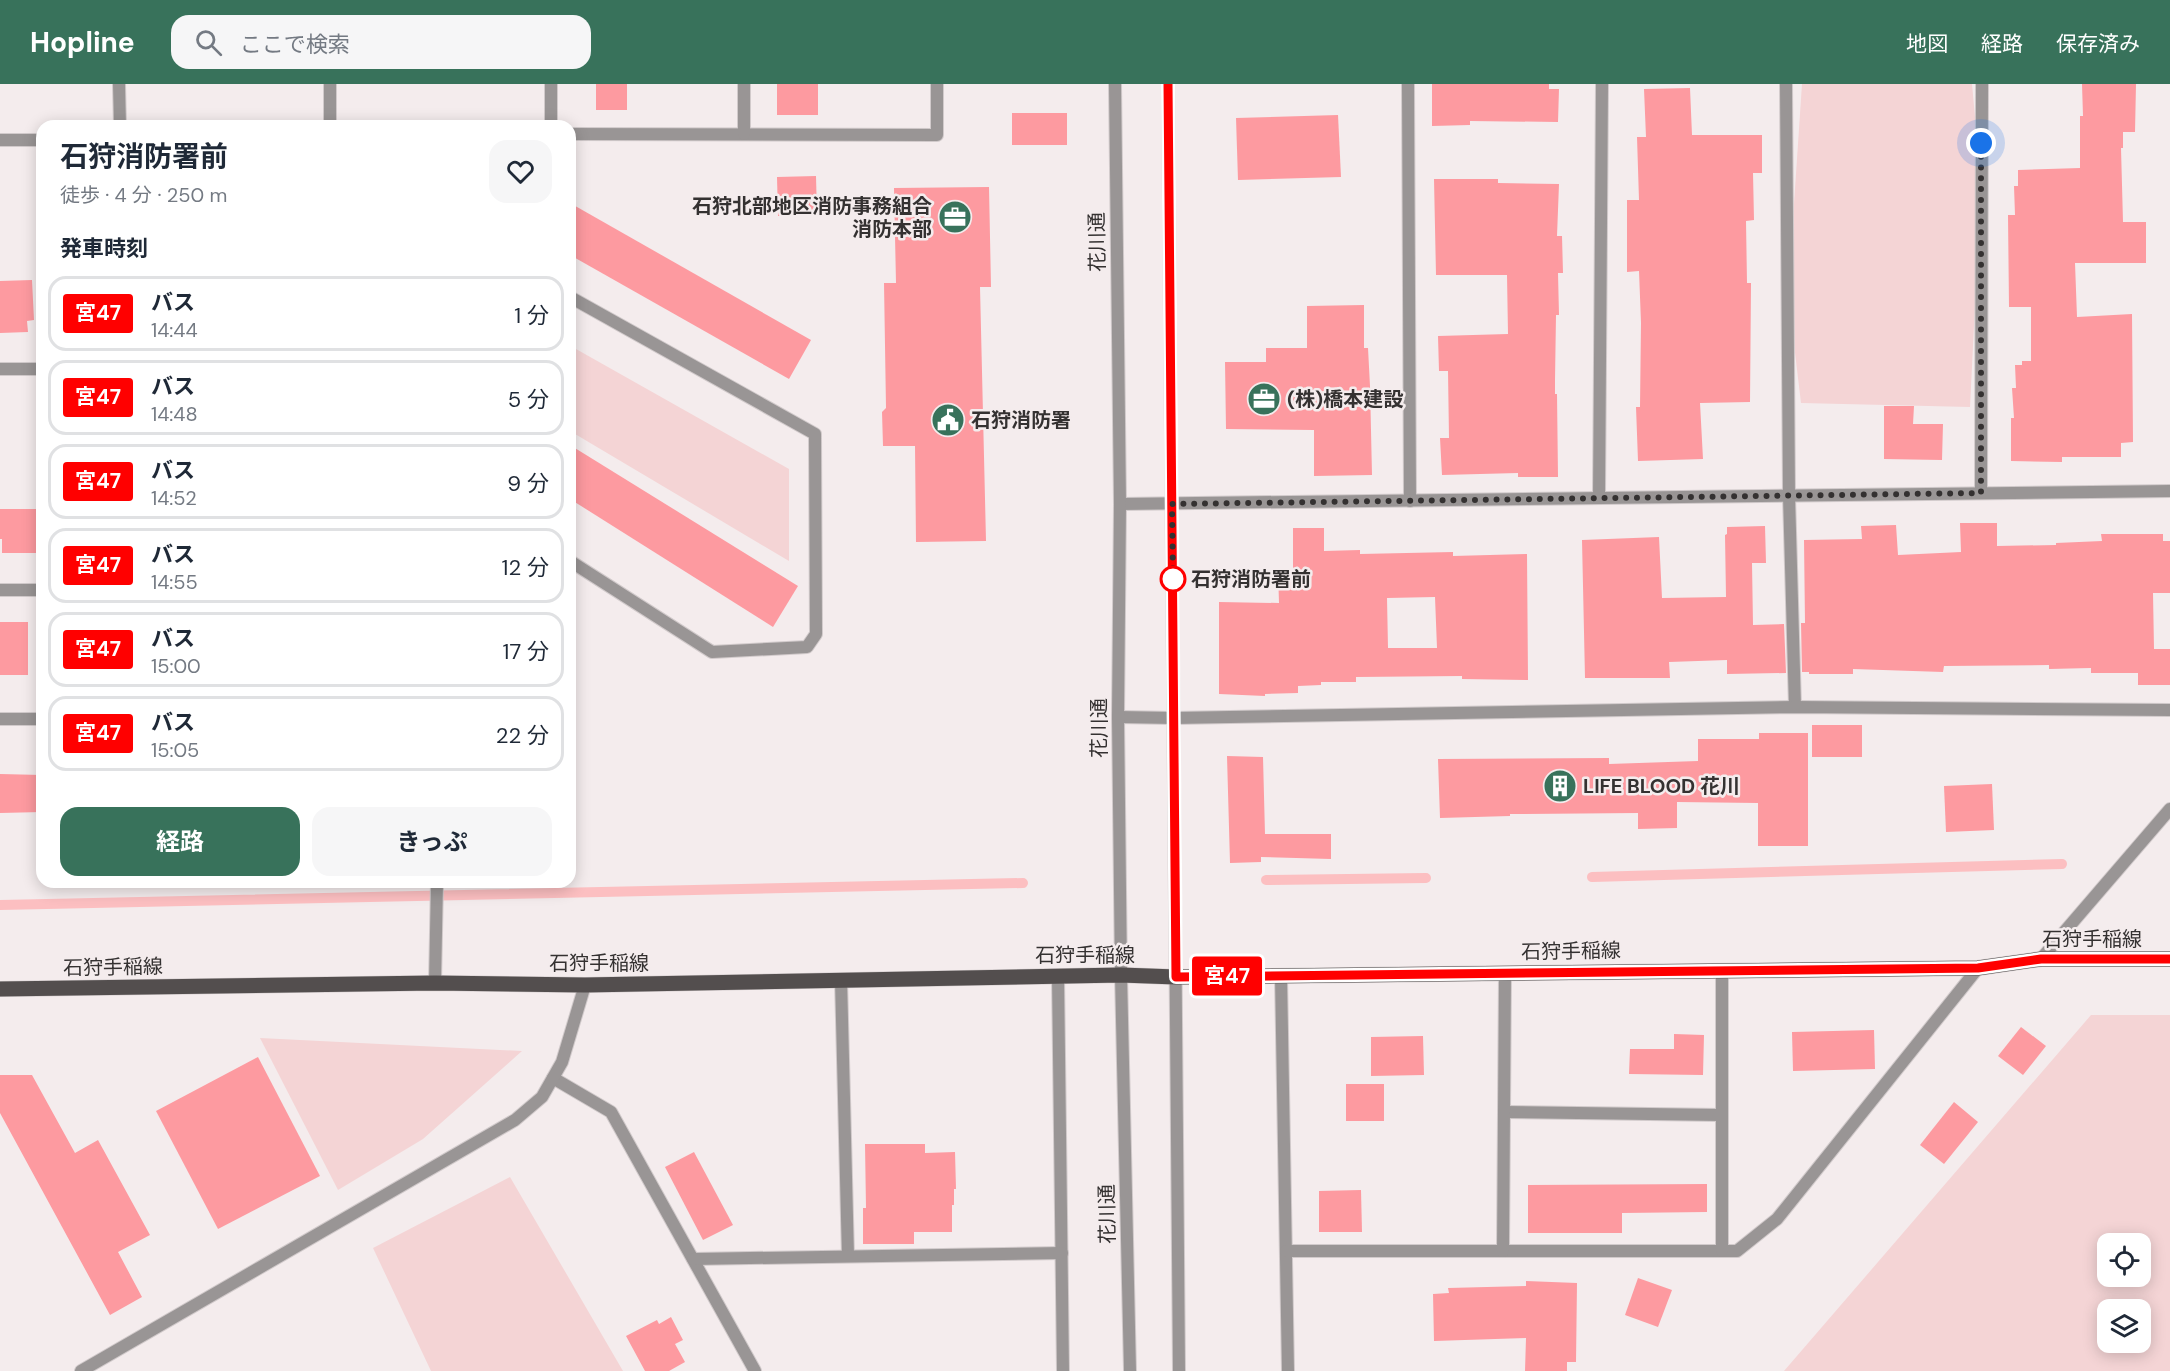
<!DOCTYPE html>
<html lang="ja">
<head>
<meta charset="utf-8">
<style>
	:root { --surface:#fff; --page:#f6f6f7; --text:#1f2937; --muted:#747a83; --line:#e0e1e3; --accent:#38725b }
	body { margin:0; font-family:"DM Sans","Noto Sans JP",sans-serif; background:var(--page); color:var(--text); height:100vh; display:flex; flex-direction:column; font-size:22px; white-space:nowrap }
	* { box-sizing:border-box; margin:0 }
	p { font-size:20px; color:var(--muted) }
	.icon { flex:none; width:33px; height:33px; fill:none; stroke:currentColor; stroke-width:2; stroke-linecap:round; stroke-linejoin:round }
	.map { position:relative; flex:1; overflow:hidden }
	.details { position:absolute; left:36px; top:36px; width:540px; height:768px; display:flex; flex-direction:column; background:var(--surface); border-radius:18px; box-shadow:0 3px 15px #0003 }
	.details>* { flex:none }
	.badge { padding:0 12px; border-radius:4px; font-size:21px; line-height:39px }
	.controls { position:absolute; left:2097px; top:1149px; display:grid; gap:12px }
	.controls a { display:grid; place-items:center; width:54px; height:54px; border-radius:12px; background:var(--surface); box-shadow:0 3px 15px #0003; font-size:30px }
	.you { position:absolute; width:30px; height:30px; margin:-15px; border:4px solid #fff; border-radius:50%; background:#1a73e8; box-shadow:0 0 0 9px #1a73e833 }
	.map>.badge { position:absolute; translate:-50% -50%; box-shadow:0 0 0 3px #fff }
	h2 { padding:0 24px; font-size:22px; line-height:54px }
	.round { display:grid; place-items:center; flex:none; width:63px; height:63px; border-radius:18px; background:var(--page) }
	.overview { display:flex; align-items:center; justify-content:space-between; height:102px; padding:0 24px }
	h1 { font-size:28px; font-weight:700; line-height:45px }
	.primary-button { display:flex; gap:12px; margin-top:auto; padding:12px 24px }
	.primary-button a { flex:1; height:69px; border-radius:18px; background:var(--accent); color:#fff; font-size:24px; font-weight:700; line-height:69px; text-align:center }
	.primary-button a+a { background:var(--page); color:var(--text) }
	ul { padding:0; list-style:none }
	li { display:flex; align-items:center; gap:18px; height:75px; margin:0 12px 9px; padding:0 12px; border:3px solid var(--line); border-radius:18px }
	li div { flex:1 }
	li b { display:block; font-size:22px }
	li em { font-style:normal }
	li .badge { min-width:66px; font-weight:700; text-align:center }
	header { display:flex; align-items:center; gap:36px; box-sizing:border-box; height:84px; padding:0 30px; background:var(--accent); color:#fff }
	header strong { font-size:28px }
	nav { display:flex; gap:33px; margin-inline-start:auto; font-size:21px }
	.search { width:420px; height:54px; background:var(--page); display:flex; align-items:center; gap:15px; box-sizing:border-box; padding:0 21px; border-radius:18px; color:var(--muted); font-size:22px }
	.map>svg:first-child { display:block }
	.green { fill:#f4d4d5; fill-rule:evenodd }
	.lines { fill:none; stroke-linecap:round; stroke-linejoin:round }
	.stream { stroke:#fcbfc1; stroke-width:10 }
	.building { fill:#fd9aa0; fill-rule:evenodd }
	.service-casing { stroke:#d1cacb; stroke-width:14 }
	.minor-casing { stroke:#d1cacb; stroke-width:14 }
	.tertiary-casing { stroke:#d1cacb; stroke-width:14 }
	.primary-casing { stroke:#d1cacb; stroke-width:16 }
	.service { stroke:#999595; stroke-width:12 }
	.minor { stroke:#999595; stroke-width:12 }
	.tertiary { stroke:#999595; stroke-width:12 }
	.primary { stroke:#534e4e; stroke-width:15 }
	.line-casing { stroke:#fff; stroke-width:14 }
	.line { stroke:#f00; stroke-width:9 }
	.walk { stroke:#343131; stroke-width:6; stroke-dasharray:0 10.8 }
	.stop-dot { fill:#fff; stroke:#f00; stroke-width:3 }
	.labels { text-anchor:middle; stroke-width:5; stroke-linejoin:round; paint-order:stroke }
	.poi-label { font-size:20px; font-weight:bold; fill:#343131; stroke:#f4eced; text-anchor:start }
	.street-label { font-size:20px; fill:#343131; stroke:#f4eced }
	.stop-label { font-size:20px; font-weight:bold; fill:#343131; stroke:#f4eced; text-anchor:start }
</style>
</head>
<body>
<header>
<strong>Hopline</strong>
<div class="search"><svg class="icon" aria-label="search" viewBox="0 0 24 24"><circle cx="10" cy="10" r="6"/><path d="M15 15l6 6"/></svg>ここで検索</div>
<nav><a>地図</a><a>経路</a><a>保存済み</a></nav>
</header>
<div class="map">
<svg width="2170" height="1287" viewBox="0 0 2170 1287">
	<rect width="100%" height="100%" fill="#f4eced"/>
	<g class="green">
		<path d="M1802,0h170l9,99 -11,224 -169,-4 -13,-109z"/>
		<path d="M576,265l213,120v92l-219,-130v-71z"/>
		<path d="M2091,931h79v356h-386zM2108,1160h32v32h-32zM2108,1226h32v32h-32z"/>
		<path d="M260,954l262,13 -99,88 -85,51z"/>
		<path d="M510,1093l113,194h-192l-58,-123z"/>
	</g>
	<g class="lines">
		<g class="stream">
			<path d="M1592,793l470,-13"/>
			<path d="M1266,796l160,-2"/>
			<path d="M0,821l1023,-22"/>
		</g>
	</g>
	<g class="building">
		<rect x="596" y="0" width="31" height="26"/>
		<rect x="777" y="0" width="41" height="31"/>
		<path d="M1432,0h117v5h10l-1,33 -88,-1v4l-38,1z"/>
		<path d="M2082,0h54l-1,48h-12v16h-2l2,74h23v41h-71l2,54 55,-3 1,128 -12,1v14h-59v5l-51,-1v-43h3l-2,-30h4l-1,-23h7v-4h9v-54h-22l-1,-92h7l-1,-29h4v-16l62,-2v-52h3z"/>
		<path d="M1690,4l2,47h70v38h-9l1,47 -8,1 1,62h4l-1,119 -50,1 3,56 -65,2 -2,-54h4l1,-84 -2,-52 -12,1v-72h12l-2,-63h9l-2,-48z"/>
		<rect x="1012" y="29" width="55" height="32"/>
		<path d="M1338,31l3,62 -103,3 -2,-62z"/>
		<path d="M816,92l1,39 -39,1 -1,-39z"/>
		<path d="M1434,95h64v4l61,1 -2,52h5l1,37h-5l1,42h-3l-1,65v14h2l1,83h-40v-4l-76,2 -2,-37h9l-1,-67h-9l-1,-35 70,-2 -1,-59h-71z"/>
		<path d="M989,103l2,100h-11l6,254 -70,1 -1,-96h-32l-1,-34 4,-4 -2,-125h12l-2,-95z"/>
		<path d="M570,119l241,137 -22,39 -219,-124z"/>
		<path d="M32,196l2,40 -7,1 1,11 -28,1v-52z"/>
		<path d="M1364,221v43h4l2,38 2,89 -58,1v-46l-88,-1 -1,-67h41v-14h41v-42z"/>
		<path d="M1884,322h30l-1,18h30l-1,36 -58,-1z"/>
		<path d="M570,361l228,141 -25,41 -203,-128z"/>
		<path d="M0,425h39l1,44h-38v-14h-2z"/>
		<path d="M1960,439h37v23l59,-1v-2l46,-2 -1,-7h62v7h7v52h-17l1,56h16v36h-32v-12h-47v-5l-42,1v-4l-105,1 -1,6 -90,-3v5h-44v-2h-7l-1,-49h4l-1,-83 58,-1 -1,-13 35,-1 2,30 63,-3z"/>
		<path d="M1765,442l1,37h-14l1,62 31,-1 2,49 -59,1v-14l-58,2 1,16h-85l-3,-138 77,-3 3,61 64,-1 -1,-62 2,-1v-7z"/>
		<path d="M1293,444h31v23l36,-1v4l93,-2v4l74,-2 1,126 -66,-1v-3l-106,1v5h-35v3l-23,1v7l-33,1v2l-46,-2v-92l60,1 -1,-32 15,-1zM1435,513l2,51h-49l-1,-50z"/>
		<rect x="0" y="538" width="28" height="53"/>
		<rect x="1812" y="641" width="50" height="32"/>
		<path d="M1759,649h49v113h-50v-43l-81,-1v26l-39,1v-16l-128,1v2l-70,2 -2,-59 171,-1v6l89,-3v-22h61z"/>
		<path d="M1227,672l36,1 2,77h66v25l-70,-2v5l-31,1z"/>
		<path d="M0,690l42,1v37l-42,1z"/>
		<path d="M1992,700l2,46 -48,2 -2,-46z"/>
		<path d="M2021,943l25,19 -23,29 -25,-19z"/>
		<path d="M1874,946l1,39 -82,2 -1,-39z"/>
		<path d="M1674,950l30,1 -1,40 -74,-1 1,-25h44z"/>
		<path d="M1423,952l1,39 -53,1v-39z"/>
		<path d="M258,973l62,119 -102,53 -62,-118z"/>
		<path d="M0,991h32l43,78 23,-13 52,95 -32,17 24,45 -32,18 -110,-202z"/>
		<rect x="1346" y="1000" width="38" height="37"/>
		<path d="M1954,1018l24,20 -34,42 -24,-19z"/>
		<path d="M865,1060h60v9l30,-1 1,37h-2v16h-2v27h-38v12h-51v-36h3z"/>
		<path d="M694,1068l39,73 -30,15 -38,-73z"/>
		<path d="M1707,1100v28l-85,1v20h-94v-48z"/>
		<path d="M1361,1106l1,42h-43v-41z"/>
		<path d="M1638,1194l34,12 -14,37 -33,-12z"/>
		<path d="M1526,1197l51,2 -1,79h-9v9h-42l1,-33 -92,3 -1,-47 16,-1 -1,-5 78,-2z"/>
		<path d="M671,1233l12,23 -8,4 10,18 -16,9h-24l-19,-35 31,-16 2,4z"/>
	</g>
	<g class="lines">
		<g class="service-casing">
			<path id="service" d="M570,213l245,137 1,200 -9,13 -95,5 -142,-91"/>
		</g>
		<g class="minor-casing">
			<g id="minor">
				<path d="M119,0l1,42"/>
				<path d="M330,0v42"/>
				<path d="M551,0v42"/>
				<path d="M1408,0l2,417"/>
				<path d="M1786,0l3,412 6,211"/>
				<path d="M570,50l367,1v-51"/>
				<path d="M744,50v-50"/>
				<path d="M0,56h42"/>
				<path d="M0,285h42"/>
				<path d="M1981,409l1,-409"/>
				<path d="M1599,414l3,-414"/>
				<path d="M1120,420l1050,-13"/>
				<path d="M0,506h42"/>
				<path d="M1118,633l56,1 621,-11 375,3"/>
				<path d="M0,635h42"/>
				<path d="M2041,875l129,-150"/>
				<path d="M1058,892l5,395"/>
				<path d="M1281,892l7,395"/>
				<path d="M841,896l7,276"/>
				<path d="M435,899l2,-101"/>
				<path d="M553,994l58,34 144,259"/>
				<path d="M1505,1028l216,3"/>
				<path d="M1286,1167h451l40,-32 201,-251"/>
				<path d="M1503,1167l2,-278"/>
				<path d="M1722,1167v-280"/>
				<path d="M693,1175l369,-6"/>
			</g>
		</g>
		<g class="tertiary-casing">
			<g id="tertiary">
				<path d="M1115,0l5,420 -2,213 3,258 9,396"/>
				<path d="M1168,0l11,1287"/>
				<path d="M81,1287l434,-251 27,-23 20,-35 23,-77"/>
			</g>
		</g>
		<g class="primary-casing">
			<path id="primary" d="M0,905l435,-6 150,2 536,-10 55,2 802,-9 63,-9h129"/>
		</g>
		<use href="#service" class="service"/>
		<use href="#minor" class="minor"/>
		<use href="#tertiary" class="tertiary"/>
		<use href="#primary" class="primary"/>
	</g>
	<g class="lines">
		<g class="line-casing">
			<path id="line" d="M1168,0l8,893 802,-9 63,-9h129"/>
		</g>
		<use href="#line" class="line"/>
		<path class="walk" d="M1173,495l-1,-75 809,-11v-350"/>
	</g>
	<defs>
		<g id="office-disc" transform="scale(1.725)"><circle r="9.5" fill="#38725b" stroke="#f4eced"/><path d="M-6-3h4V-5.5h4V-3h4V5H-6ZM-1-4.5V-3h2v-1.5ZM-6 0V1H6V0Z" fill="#fff"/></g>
		<g id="civic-disc" transform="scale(1.725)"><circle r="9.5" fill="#38725b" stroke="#f4eced"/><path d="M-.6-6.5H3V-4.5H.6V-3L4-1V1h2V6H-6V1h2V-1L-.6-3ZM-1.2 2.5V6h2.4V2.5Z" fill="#fff"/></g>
		<g id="building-disc" transform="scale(1.725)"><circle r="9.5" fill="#38725b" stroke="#f4eced"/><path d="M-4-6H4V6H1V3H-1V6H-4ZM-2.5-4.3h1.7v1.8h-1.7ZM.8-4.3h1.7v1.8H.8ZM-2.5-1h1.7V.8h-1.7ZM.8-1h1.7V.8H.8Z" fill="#fff"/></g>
	</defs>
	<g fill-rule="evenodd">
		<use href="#office-disc" x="955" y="133"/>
		<use href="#office-disc" x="1264" y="315"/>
		<use href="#civic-disc" x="948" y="336"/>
		<use href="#building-disc" x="1560" y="702"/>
	</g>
	<circle class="stop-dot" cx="1173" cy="495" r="12"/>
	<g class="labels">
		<g class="poi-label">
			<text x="932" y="129" text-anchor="end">石狩北部地区消防事務組合<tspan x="932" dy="23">消防本部</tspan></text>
			<text x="1287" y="322">(株)橋本建設</text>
			<text x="971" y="343">石狩消防署</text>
			<text x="1583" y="709">LIFE BLOOD 花川</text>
		</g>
		<g class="street-label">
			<text transform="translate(1097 158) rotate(-91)" y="7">花川通</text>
			<text transform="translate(1099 644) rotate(-90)" y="7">花川通</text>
			<text x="2092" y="862">石狩手稲線</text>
			<text transform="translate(1571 867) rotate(-1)" y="7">石狩手稲線</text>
			<text x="1085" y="878">石狩手稲線</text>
			<text x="599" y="886">石狩手稲線</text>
			<text transform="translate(113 883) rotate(-1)" y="7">石狩手稲線</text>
			<text transform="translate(1107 1130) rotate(-91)" y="7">花川通</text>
		</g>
		<g class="stop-label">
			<text x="1191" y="502">石狩消防署前</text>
		</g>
	</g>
</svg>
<div class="controls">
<a><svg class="icon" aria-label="locate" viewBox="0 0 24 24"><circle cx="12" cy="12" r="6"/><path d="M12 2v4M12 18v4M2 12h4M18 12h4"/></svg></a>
<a><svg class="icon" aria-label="layers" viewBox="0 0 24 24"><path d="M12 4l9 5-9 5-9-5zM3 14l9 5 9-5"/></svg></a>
</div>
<div class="you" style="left:1981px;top:59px"></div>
<b class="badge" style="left:1227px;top:892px;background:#f00;color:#fff">宮47</b>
<section class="details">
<div class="overview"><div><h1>石狩消防署前</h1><p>徒歩 · 4 分 · 250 m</p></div><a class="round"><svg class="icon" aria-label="heart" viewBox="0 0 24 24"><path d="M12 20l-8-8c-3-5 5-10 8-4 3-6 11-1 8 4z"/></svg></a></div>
<h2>発車時刻</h2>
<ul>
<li><span class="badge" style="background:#f00;color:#fff">宮47</span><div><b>バス</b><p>14:44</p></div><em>1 分</em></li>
<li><span class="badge" style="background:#f00;color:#fff">宮47</span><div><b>バス</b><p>14:48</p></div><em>5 分</em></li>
<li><span class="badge" style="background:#f00;color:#fff">宮47</span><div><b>バス</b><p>14:52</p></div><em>9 分</em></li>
<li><span class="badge" style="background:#f00;color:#fff">宮47</span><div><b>バス</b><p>14:55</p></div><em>12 分</em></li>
<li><span class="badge" style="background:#f00;color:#fff">宮47</span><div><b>バス</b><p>15:00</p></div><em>17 分</em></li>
<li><span class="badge" style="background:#f00;color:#fff">宮47</span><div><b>バス</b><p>15:05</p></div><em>22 分</em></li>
</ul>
<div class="primary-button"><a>経路</a><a>きっぷ</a></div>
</section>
</div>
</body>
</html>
